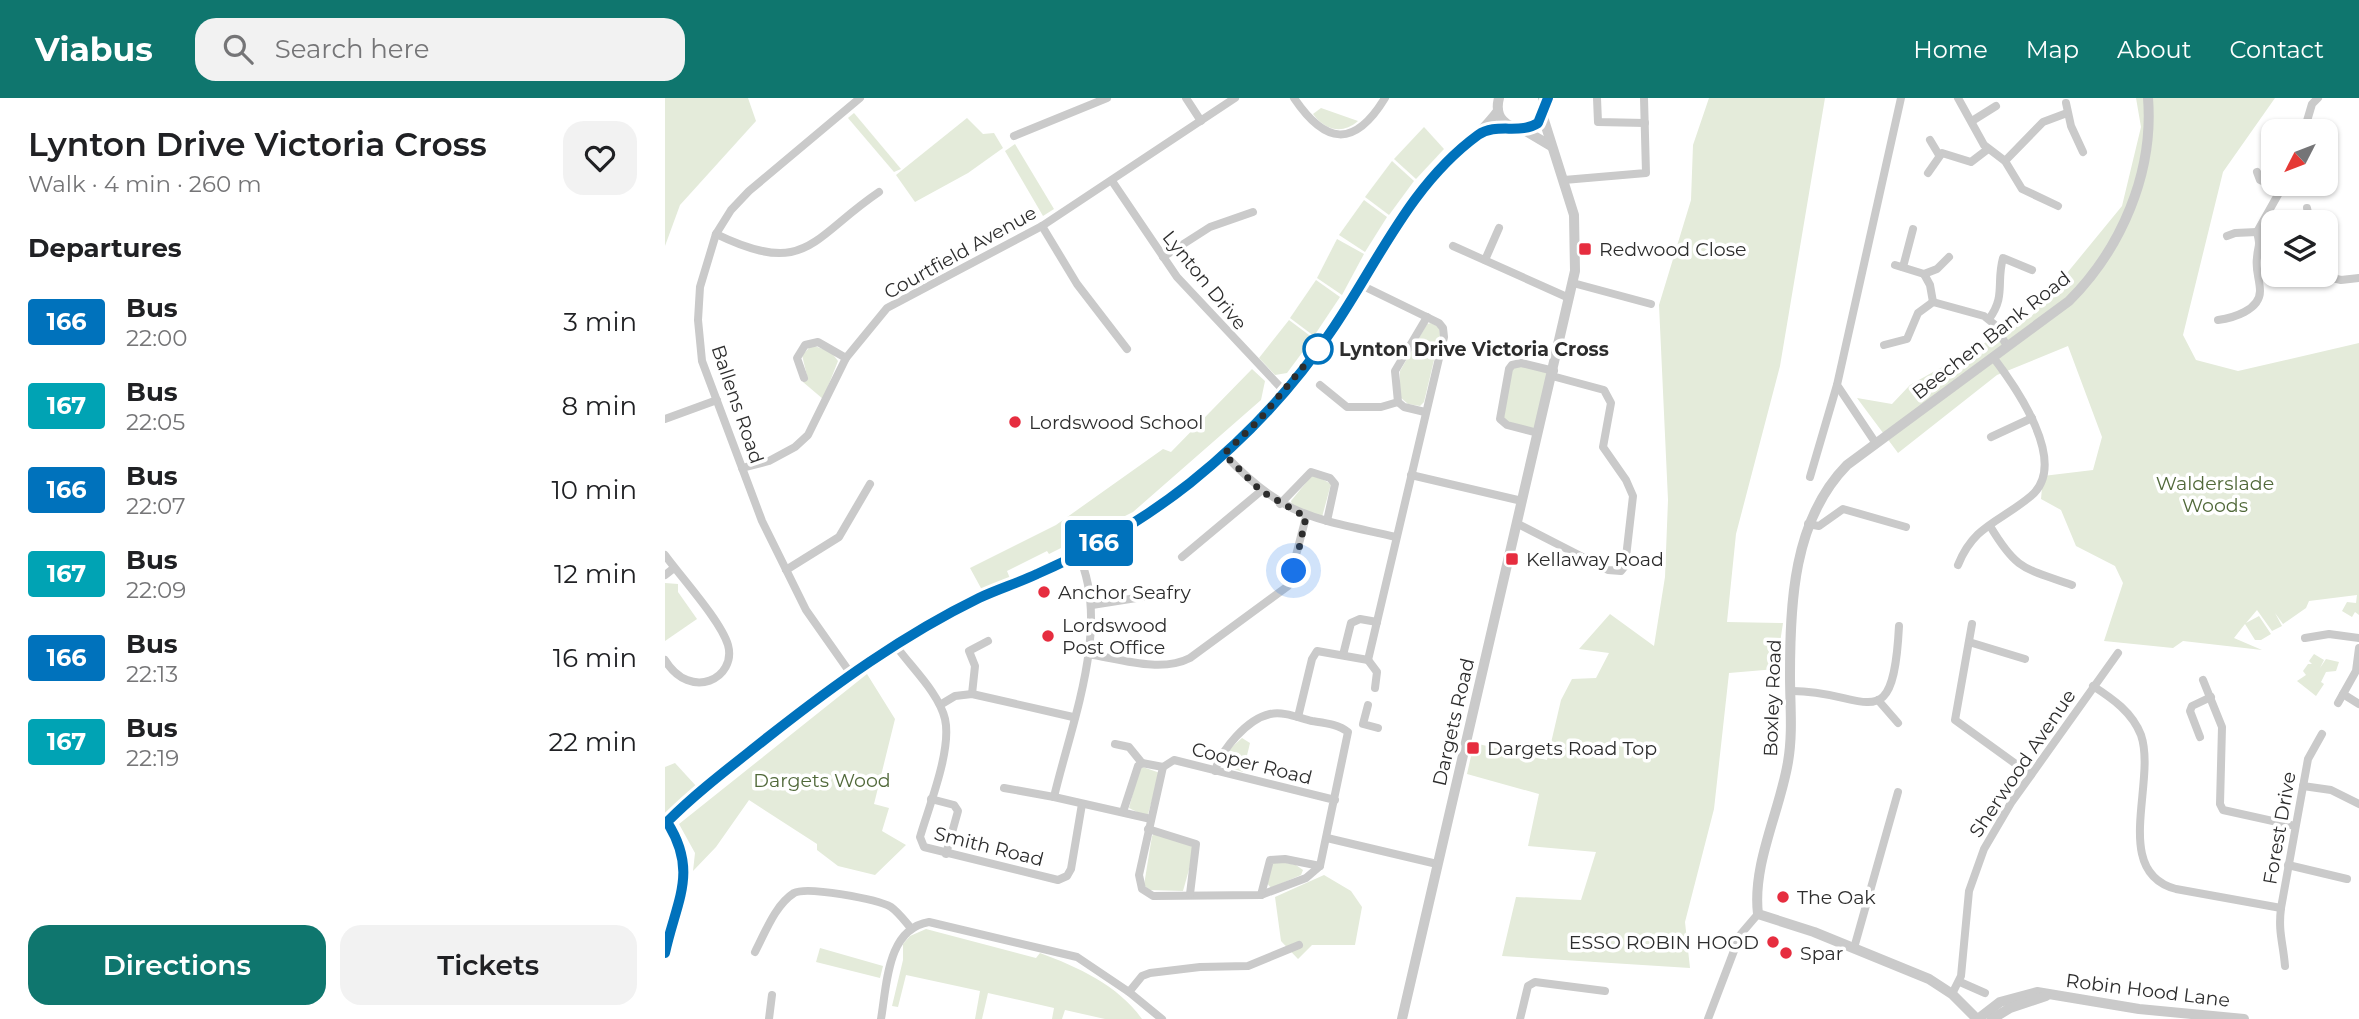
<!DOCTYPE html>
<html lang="en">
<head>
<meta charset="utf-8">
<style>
	:root { --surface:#fff; --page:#f2f2f2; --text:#202124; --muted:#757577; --accent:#0f766e }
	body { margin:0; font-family:Montserrat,sans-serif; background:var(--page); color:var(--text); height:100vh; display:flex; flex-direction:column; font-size:26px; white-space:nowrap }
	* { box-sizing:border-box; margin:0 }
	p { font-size:23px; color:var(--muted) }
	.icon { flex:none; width:38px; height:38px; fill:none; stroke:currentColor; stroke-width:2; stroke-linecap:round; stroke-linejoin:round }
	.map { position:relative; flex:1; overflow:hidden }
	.sheet { display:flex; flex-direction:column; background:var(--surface); width:665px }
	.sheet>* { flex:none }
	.badge { padding:0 14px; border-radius:5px; font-size:24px; line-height:46px }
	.needle { width:46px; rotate:228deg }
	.controls { position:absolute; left:1596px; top:21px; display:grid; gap:14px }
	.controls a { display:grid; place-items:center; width:77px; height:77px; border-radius:14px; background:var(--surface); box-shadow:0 2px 5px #0004; font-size:35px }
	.you { position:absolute; width:35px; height:35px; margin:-18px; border:5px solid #fff; border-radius:50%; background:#1a73e8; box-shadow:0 0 0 10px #1a73e833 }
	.map>.badge { position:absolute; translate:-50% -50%; box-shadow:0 0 0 4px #fff }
	h2 { padding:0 28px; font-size:26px; line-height:63px }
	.round { display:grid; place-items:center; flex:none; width:74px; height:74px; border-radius:21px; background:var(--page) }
	.overview { display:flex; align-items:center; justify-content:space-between; height:119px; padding:0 28px }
	h1 { font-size:33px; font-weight:600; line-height:52px }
	.primary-button { display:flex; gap:14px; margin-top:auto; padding:14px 28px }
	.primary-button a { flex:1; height:80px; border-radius:21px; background:var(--accent); color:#fff; font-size:28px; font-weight:600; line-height:80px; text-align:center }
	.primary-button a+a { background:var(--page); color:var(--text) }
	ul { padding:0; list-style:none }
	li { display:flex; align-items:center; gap:21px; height:84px; padding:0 28px }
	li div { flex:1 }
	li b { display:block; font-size:26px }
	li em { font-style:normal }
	li .badge { min-width:77px; font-weight:700; text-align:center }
	header { display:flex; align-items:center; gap:42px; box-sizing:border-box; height:98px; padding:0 35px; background:var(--accent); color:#fff }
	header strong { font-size:33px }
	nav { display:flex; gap:38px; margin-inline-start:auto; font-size:24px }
	.search { width:490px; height:63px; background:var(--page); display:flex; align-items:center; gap:18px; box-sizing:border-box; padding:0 24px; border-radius:21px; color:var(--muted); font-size:26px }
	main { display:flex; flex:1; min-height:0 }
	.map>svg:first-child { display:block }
	.green { fill:#e4ebda }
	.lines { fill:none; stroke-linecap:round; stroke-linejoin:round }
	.minor { stroke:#cacaca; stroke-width:8 }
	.tertiary { stroke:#cacaca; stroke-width:10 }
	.line-casing { stroke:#fff; stroke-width:16 }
	.line { stroke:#0072bc; stroke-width:10 }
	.walk { stroke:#2d2d2d; stroke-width:7; stroke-dasharray:0 12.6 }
	.poi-dot { fill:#e62d3f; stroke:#fff; stroke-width:2.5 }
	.stop-dot { fill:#fff; stroke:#0072bc; stroke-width:3.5 }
	.labels { text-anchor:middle; stroke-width:7; stroke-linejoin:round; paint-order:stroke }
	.poi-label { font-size:19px; fill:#2d2d2d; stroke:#fff; text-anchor:start }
	.street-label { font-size:19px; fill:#2d2d2d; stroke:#fff }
	.stop-label { font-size:19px; font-weight:bold; fill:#2d2d2d; stroke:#fff; text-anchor:start }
	.park-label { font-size:19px; fill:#51693a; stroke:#fff }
</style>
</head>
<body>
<header>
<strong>Viabus</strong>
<div class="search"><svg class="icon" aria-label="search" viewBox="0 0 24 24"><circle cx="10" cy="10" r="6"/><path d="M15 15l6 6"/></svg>Search here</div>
<nav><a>Home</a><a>Map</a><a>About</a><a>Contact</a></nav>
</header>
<main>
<section class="sheet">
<div class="overview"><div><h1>Lynton Drive Victoria Cross</h1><p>Walk · 4 min · 260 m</p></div><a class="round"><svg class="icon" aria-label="heart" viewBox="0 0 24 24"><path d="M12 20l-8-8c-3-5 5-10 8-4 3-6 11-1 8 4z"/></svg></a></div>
<h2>Departures</h2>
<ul>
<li><span class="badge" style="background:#0072bc;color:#fff">166</span><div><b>Bus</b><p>22:00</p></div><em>3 min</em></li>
<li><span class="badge" style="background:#00a3b4;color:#fff">167</span><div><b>Bus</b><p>22:05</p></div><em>8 min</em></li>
<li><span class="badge" style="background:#0072bc;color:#fff">166</span><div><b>Bus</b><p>22:07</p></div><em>10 min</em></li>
<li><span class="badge" style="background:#00a3b4;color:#fff">167</span><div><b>Bus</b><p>22:09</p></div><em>12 min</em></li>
<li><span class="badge" style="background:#0072bc;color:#fff">166</span><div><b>Bus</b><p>22:13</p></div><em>16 min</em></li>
<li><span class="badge" style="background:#00a3b4;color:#fff">167</span><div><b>Bus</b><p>22:19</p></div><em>22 min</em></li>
</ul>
<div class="primary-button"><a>Directions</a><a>Tickets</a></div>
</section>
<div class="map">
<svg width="1694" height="921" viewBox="0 0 1694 921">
	<rect width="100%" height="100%" fill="#fff"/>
	<g class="green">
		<path d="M0,0h83l8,23 -76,84 -15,41z"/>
		<path d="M1044,0h116l-45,268 -44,168 -9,88 56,1 -7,46 -47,4 -15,136 -29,113 5,46 -188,-12 14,-59 65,3 15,-48 -68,-6 11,-52 -72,-20 7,-31 73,17 14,-60 11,-21 24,-1 13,-25 -30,-4 31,-35 44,32 11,-69 3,-77 -9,-195 32,-105 2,-55z"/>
		<path d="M1471,0h139l-52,74 -40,163 13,25 42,11 121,-28v272l-4,-3 -3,5 -10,-6 5,-9 9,1 1,-8 -48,6 -3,7 -23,16 -8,-11 7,13 -10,5 -15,-21 -11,13 13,-7 12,18 -10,6h-6l-10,-16 -11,14 28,12 -79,-9 -10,7 -69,-7 19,-58 -8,-17 -39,-20 -15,-36 -20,-11 2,-23 50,-6 9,-33 -34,-91 -71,29 -99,78 -41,-55 35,6 18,-19 121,-68 91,-111 19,-79z"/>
		<path d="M656,10l37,13c-16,14 -33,9 -45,-7z"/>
		<path d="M189,15l47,56 -7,3 -46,-54z"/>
		<path d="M302,20l16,16 11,-1 9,15 -35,25 -53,29 -19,-27z"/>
		<path d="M759,29l20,22 -28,30 -22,-20z"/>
		<path d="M350,46l39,65 -11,7 -38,-65z"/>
		<path d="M727,63l22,20 -25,34 -24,-18z"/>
		<path d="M699,102l23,17 -22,35 -26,-17z"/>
		<path d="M672,141l27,15 -22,41 -25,-17z"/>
		<path d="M651,182l24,17 -26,39 -24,-18z"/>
		<path d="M624,222l24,18 -26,35 -12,2 -16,-17z"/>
		<path d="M766,225l8,4 1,8 -16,67 -4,4 -12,-2 -8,-7v-26l27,-47z"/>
		<path d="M147,247l19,7 7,9 -15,38 -20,-17 5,-2 -6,-25z"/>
		<path d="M847,267l42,6 -16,62 -35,-10z"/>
		<path d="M587,271l13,12 -4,19 -128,112 -84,42 -2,-3 -40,20 4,10 -29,9 -12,-22 86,-43 107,-76 8,3z"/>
		<path d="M648,376l18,10 -9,33 -30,-12 -1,-4z"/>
		<path d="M0,485l13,1v8l19,27 -32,22z"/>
		<path d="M1649,556l10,6 -4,8 6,-9 13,3 -3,9 -10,1 -5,10 3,2 -8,12 -19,-15 9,-6 -3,-4 5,-7h4l-3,-3z"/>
		<path d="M202,576l28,45 -21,85 15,4 -7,23 24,14 -31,30 -37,-9 -21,-16v-6l-68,-44 -33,47 -23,24 2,-18 -16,-29z"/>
		<path d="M577,640l8,5 -7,29 -21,-7v-9z"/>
		<path d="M10,665l22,24 -32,28v-48z"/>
		<path d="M475,668l20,7 -12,41 -3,2 -16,-8z"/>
		<path d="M490,735l32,7 8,8 -12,43 -34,-1 -5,-5 8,-49z"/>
		<path d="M611,763l20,4 7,5 -2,5 -30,13 -5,-6 5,-19z"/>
		<path d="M659,777l27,16 11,16 -7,38h-43l-14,14 -17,-18 -6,-44z"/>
		<path d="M261,831l110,29 4,-5c38,14 79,33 102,66h-37l-40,-9 -3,9h-10l2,-11 -66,-15 -6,26h-7l5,-28 -74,-16 -8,32 -6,-1 11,-46v-16l7,-8z"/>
		<path d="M155,850l63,18 -3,12 -64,-16z"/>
	</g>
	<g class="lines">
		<g class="minor">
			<path d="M521,0l15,23"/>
			<path d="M629,0c31,46 60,51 91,0"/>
			<path d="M932,0l1,24 47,1"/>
			<path d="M1293,0l26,47 21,16 17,28 36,17"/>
			<path d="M1401,5l5,23 12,26"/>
			<path d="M1307,23l24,-15"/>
			<path d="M1639,33l8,-27 6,-6"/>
			<path d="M349,38l93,-38"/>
			<path d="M1265,42l9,15"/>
			<path d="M1340,63l38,-39 24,-9"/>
			<path d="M1592,74l3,8 20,10"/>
			<path d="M1263,75l14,-20 29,9 17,-13"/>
			<path d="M899,82l82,-7 -2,-75"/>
			<path d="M447,83l65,96 107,114"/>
			<path d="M1642,110l3,14"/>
			<path d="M377,128l35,58 50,65"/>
			<path d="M51,136c91,44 95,4 163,-42"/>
			<path d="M1562,138l8,-3 22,-1"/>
			<path d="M788,148l116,52"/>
			<path d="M1596,150l12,1"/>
			<path d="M498,159l47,-30 43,-15"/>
			<path d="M820,162l14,-32"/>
			<path d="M1230,167l29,9 6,11 3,17"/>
			<path d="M1238,169l10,-38"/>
			<path d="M1259,176l13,-5 12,-12"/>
			<path d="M1654,177l22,5 18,-2"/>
			<path d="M908,185l78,21"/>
			<path d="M1324,221c17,-23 7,-36 14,-61l29,12"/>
			<path d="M1553,222c15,-2 42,-10 42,-29 0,-11 -5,-22 -3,-33 1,-14 4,-10 0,-26l27,-48"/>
			<path d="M1219,247l23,-6 11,-26 15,-11 51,14 10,8 13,22"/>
			<path d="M139,280l-7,-20 8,-13 13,-3 28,16"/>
			<path d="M655,287l27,22h34l17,-5"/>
			<path d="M760,314l-21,-5 -6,-5 -3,-31 32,-54"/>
			<path d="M0,321l52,-19"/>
			<path d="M873,335l-31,-8 -7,-6 9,-50 3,-4 9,-2 33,8"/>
			<path d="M1326,339l41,-19"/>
			<path d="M1210,344l-38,-57 64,-287"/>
			<path d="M559,356c60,64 90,64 172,83"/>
			<path d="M77,370l27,-7 26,-14 13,-12 38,-77 41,-50 155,-82 193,-128"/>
			<path d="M746,377l111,26"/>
			<path d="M1145,379l27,-92"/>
			<path d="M615,406l31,-32 19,6 5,6 -8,37"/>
			<path d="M853,426l90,46 13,1 4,-5 8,-70 -7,-16 -23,-33 8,-44 -7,-13 -52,-14"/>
			<path d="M1143,426l11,2 24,-17 63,18"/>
			<path d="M1325,428c27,45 34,42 82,59"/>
			<path d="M413,456c34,71 -7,170 -24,243l97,22"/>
			<path d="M0,457c16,22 56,66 63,90 9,33 -37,57 -63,15"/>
			<path d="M517,459l79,-66"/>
			<path d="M1293,467c16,-40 42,-43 73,-69 39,-33 -16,-110 -38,-139"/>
			<path d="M121,472l53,-33 31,-53"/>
			<path d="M0,477l9,-7"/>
			<path d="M427,507l57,-9"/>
			<path d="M1307,526l-17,96 76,55"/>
			<path d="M1640,540l24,-4 30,4"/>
			<path d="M1304,544l56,17"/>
			<path d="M231,548c15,21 43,47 49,73 7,31 -16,87 -25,118l4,10 134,33 9,-4 4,-7 11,-65"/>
			<path d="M423,556c32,5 73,19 102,4l98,-72 18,-69"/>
			<path d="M678,557l8,-32 9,-4 17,3"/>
			<path d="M703,562l9,12 -2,16"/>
			<path d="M186,576l-45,-64 -44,-89 -60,-160 -4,-41 2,-33 16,-53 15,-24 18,-19 111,-93"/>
			<path d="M1538,582l19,47 -2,77 3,6 72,16"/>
			<path d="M1428,588c20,13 39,26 48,49 16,47 -30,137 35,154l105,19"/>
			<path d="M1126,593c75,-1 102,52 108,-65"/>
			<path d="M307,596l3,-28 -6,-15 19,-10"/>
			<path d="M1678,596l16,10"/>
			<path d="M1213,602l20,23"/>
			<path d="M1673,605l18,-32 3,-23"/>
			<path d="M275,607l15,-9 17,-2 101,23"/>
			<path d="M703,607l-5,19 15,4"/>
			<path d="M633,619l14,-58 5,-8 51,9 76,-323 -1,-9 -4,-5 -78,-38"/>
			<path d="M1535,639l-10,-26 2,-5 19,-9"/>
			<path d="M450,646l14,3 13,16"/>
			<path d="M550,673c6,-21 32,-52 55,-57 14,-3 29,4 42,7 13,2 26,3 36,11l-28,134 -14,12 -45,17 -108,1 -11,-7 -3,-14 24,-108 11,-7 161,40"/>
			<path d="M1638,688l28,4 28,14"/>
			<path d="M339,690l50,9"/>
			<path d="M266,701l23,6 4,6 -12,43"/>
			<path d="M458,714l15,-46 4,-3 21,4"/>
			<path d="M483,731l48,15 -6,50"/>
			<path d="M662,740l110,26"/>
			<path d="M1623,767l59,14"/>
			<path d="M596,797l9,-35 15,-1 35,7"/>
			<path d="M1189,850l44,-156"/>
			<path d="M90,854c10,-19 20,-47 39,-59 13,-7 83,6 97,14 7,5 13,13 19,20"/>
			<path d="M1620,868c-2,-24 -7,-34 -4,-58l27,-149 14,-25"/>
			<path d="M1295,884l25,11"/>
			<path d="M464,894l13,-16 8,-3 50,-6 48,-1 51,-21"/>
			<path d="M1287,896l9,-18 8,-85 15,-42 27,-46 107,-150"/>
			<path d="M104,921l3,-24"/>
			<path d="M216,921c6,-35 6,-90 48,-97l148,35 52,35 33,27"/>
			<path d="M855,921l8,-33 7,-4 70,9"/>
			<path d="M1043,921l32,-84 18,-21"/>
		</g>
		<g class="tertiary">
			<path d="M834,0c-11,41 57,39 44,0"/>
			<path d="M859,32l27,16"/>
			<path d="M817,35l28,-6"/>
			<path d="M0,726c80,-73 166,-140 259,-196 77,-46 164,-71 238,-124 67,-47 125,-108 171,-176 27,-38 46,-81 74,-119 26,-37 64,-62 91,-98"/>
			<path d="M0,855c11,-52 34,-81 2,-131"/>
			<path d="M737,921l173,-748 -1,-56 -31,-98"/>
			<path d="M1312,921l-25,-25 -23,-15 -115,-47 -56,-18c-6,-50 22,-103 30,-152 5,-29 2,-57 2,-86 0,-73 3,-156 57,-211l222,-164c52,-52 85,-128 79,-203"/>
			<path d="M1313,921l22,-17 37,-10 102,17 105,10"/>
			<path d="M1327,921l18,-11 36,-12"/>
		</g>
	</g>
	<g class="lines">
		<g class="line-casing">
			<path id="line" d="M0,855c11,-52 34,-81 2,-131 31,-31 66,-57 101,-85 66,-52 135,-102 211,-139 19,-9 39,-15 58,-24 55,-24 106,-54 153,-91 55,-44 105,-97 144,-156 45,-67 77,-143 144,-192 18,-13 42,0 60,-12l10,-25"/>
		</g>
		<use href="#line" class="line"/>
		<path class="walk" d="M629,473l12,-54 -45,-26 -37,-37 36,-35 58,-70"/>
	</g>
	<g class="poi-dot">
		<rect x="913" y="144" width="14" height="14" rx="3.5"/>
		<circle cx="350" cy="324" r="7"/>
		<rect x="840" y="454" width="14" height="14" rx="3.5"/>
		<circle cx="379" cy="494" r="7"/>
		<circle cx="383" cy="538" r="7"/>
		<rect x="801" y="643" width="14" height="14" rx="3.5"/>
		<circle cx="1118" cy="799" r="7"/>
		<circle cx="1108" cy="844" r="7"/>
		<circle cx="1121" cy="855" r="7"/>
	</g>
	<circle class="stop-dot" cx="653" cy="251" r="14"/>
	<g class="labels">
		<g class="poi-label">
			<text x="934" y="158">Redwood Close</text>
			<text x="364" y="331">Lordswood School</text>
			<text x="861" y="468">Kellaway Road</text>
			<text x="393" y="501">Anchor Seafry</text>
			<text x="397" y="534">Lordswood<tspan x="397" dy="22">Post Office</tspan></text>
			<text x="822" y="657">Dargets Road Top</text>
			<text x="1132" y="806">The Oak</text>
			<text x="1094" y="851" text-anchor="end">ESSO ROBIN HOOD</text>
			<text x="1135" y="862">Spar</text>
		</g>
		<g class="street-label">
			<text transform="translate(295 154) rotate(-29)" y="7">Courtfield Avenue</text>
			<text transform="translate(540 182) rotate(51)" y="7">Lynton Drive</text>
			<text transform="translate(1326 237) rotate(-38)" y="7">Beechen Bank Road</text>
			<text transform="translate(73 306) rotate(71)" y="7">Ballens Road</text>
			<text transform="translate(1107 600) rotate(-88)" y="7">Boxley Road</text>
			<text transform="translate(788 624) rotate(-77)" y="7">Dargets Road</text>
			<text transform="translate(587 665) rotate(14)" y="7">Cooper Road</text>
			<text transform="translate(1357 665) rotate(-56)" y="7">Sherwood Avenue</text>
			<text transform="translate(1614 730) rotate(-80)" y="7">Forest Drive</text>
			<text transform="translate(324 748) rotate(14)" y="7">Smith Road</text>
			<text transform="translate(1483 892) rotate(7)" y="7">Robin Hood Lane</text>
		</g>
		<g class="stop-label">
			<text x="674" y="258">Lynton Drive Victoria Cross</text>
		</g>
		<g class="park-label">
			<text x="1550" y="392">Walderslade<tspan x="1550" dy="22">Woods</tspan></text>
			<text x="157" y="689">Dargets Wood</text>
		</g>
	</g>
</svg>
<div class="controls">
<a><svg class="needle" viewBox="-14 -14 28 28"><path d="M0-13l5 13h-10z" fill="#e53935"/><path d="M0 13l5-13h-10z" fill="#757577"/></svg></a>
<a><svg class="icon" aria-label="layers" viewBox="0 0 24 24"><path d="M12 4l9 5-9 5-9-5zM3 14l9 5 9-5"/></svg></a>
</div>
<div class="you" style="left:629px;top:473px"></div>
<b class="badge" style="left:434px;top:445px;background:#0072bc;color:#fff">166</b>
</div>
</main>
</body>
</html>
